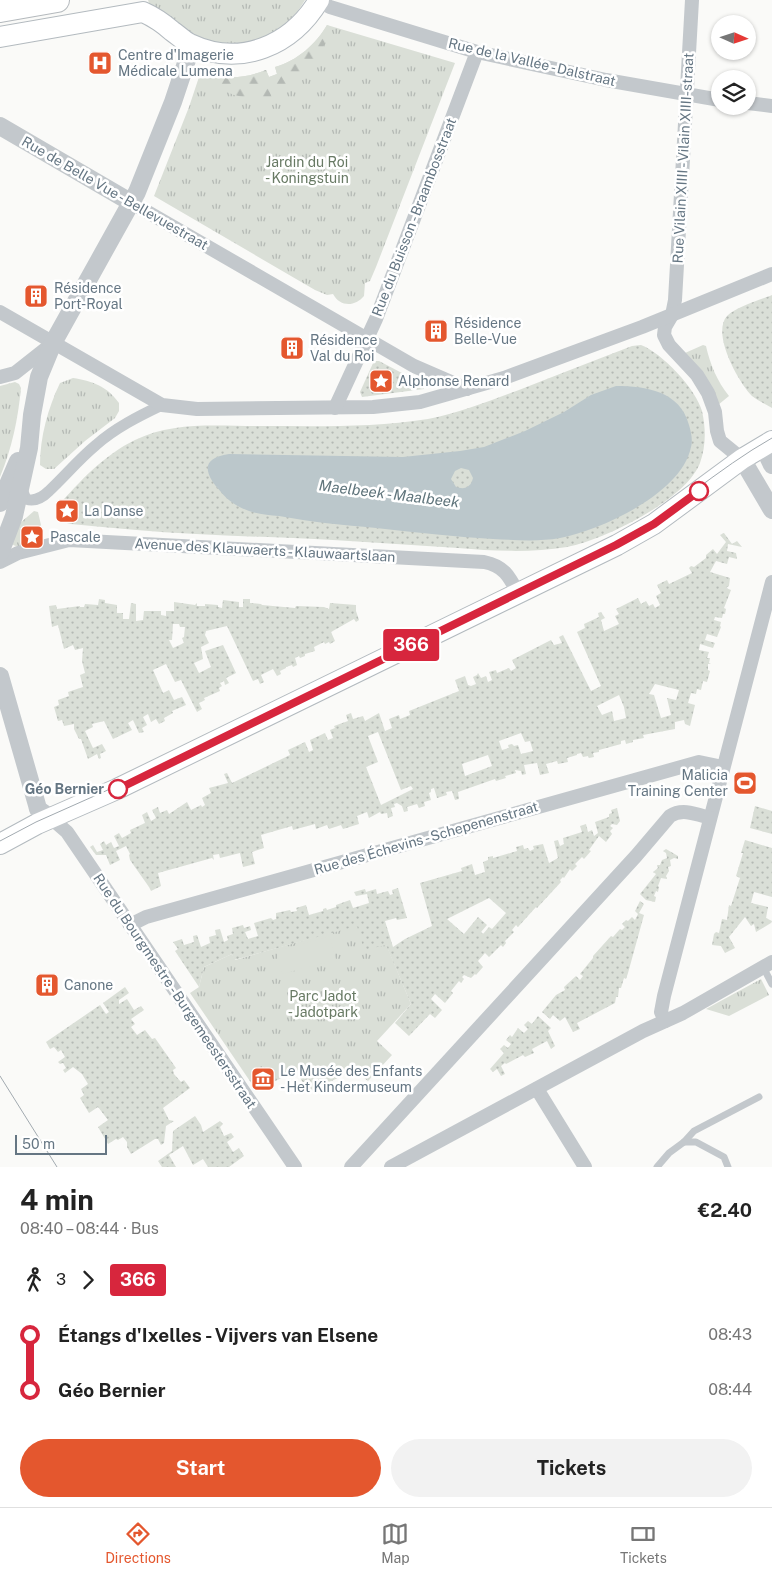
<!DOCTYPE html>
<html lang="en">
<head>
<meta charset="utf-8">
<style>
	:root { --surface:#fff; --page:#f2f2f2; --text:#222; --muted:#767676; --line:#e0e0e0; --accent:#e4572e }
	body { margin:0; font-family:"Public Sans",sans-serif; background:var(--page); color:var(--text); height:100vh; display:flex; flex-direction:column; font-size:19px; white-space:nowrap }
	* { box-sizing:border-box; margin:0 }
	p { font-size:16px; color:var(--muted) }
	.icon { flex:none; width:28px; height:28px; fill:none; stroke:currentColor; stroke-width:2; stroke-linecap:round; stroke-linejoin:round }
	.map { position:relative; height:1167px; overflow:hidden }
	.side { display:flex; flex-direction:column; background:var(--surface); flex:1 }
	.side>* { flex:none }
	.badge { padding:0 10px; border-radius:4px; font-size:18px; line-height:32px }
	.needle { width:32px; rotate:93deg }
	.controls { position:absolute; left:711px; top:15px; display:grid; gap:10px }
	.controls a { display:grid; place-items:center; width:45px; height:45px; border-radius:50%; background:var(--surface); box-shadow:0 1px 4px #0004; font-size:25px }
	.scale { position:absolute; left:15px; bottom:12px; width:92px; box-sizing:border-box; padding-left:5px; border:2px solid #657683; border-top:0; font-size:14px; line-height:18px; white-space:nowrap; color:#657683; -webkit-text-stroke:4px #fff; paint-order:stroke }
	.map>.badge { position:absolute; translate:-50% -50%; box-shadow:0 0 0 2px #fff }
	.legs { display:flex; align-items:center; gap:8px; height:55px; padding:0 20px; font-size:16px }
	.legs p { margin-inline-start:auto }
	.headline { display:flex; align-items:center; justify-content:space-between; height:85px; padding:0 20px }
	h1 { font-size:28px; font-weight:700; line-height:38px }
	.primary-button { display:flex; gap:10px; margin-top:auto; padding:10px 20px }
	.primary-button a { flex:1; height:58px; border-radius:30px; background:var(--accent); color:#fff; font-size:20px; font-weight:700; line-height:58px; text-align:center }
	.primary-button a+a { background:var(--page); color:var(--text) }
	ul { padding:0 20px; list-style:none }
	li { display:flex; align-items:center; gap:18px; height:55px; font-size:19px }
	li i { display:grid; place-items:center; width:8px; height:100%; margin:0 6px; background:currentColor }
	li i::after { content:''; width:12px; height:12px; margin:-6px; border:4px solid; border-radius:50%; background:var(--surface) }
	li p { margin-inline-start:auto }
	li:first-child i { background:linear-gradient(#0000 50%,currentColor 0) }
	li:last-child i { background:linear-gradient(currentColor 50%,#0000 0) }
	.menu { display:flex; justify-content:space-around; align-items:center; height:70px; border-top:1px solid var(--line); background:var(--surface); font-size:14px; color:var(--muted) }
	.menu a { display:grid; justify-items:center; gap:2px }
	.menu .current { color:var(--accent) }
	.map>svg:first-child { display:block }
	.grass { fill:url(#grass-tufts) }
	.forest { fill:url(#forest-firs) }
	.garden { fill:url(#garden-dots); fill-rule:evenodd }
	.pitch { fill:#dadfd7 }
	.water { fill:#bbc7cb; fill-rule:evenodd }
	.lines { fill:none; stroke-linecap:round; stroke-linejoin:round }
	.secondary-casing { stroke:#b3babf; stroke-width:22 }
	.trunk-casing { stroke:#b4b9bd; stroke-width:26 }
	.service { stroke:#c3c8cc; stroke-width:7 }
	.pedestrian { stroke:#c3c8cc; stroke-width:11 }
	.minor { stroke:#c3c8cc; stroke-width:14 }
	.tertiary { stroke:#c3c8cc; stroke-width:18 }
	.secondary { stroke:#fff; stroke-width:20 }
	.trunk { stroke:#fff; stroke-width:24 }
	.tram { stroke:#a2aab0; stroke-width:1 }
	.line-1-casing { stroke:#fff; stroke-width:11 }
	.line-1 { stroke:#d7263d; stroke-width:8 }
	.stop-1-dot { fill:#fff; stroke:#d7263d; stroke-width:2.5 }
	.labels { text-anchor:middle; stroke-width:5; stroke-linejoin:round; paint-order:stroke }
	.poi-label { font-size:14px; fill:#657683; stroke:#fff; text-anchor:start }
	.street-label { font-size:14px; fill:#657683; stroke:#fff }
	.park-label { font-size:14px; fill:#687a64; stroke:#fff }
	.stop-label { font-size:14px; font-weight:bold; fill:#657683; stroke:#fff; text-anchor:end }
	.water-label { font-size:15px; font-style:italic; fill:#60757c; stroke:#fff }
</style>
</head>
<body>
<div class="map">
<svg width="772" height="1167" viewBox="0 0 772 1167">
	<defs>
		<pattern id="grass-tufts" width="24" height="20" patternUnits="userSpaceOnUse" patternTransform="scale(1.25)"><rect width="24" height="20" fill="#dadfd7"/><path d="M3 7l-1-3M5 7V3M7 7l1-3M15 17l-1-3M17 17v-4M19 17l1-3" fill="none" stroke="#b4b9b4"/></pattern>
		<pattern id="forest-firs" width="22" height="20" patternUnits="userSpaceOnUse" patternTransform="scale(1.25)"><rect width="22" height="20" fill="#dadfd7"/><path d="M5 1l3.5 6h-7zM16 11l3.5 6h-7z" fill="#b4b9b4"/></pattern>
		<pattern id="garden-dots" width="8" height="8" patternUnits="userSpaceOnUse" patternTransform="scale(1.25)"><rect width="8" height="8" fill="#dadfd7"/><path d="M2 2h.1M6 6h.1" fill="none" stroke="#b4b9b4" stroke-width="1.8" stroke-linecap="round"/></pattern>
	</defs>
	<rect width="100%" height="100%" fill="#fafaf8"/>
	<g class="grass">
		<path d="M148,0h157c-19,35 -65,54 -103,39 -18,-8 -35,-22 -52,-33z"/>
		<path d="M327,25l128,38 -79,204 -6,14 -5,2 -1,13c-9,11 -24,11 -31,-2l-6,1 -12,-5 -161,-94 35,-89 12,-36c23,9 42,8 65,-1l3,7 8,-3 -2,-7c22,-6 41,-23 52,-42z"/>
		<path d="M703,345l3,1c4,18 11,35 23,50l-11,9 -33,-52z"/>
		<path d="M73,378c19,3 34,8 46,25v8l-4,7 -30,23 -31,28h-8l-6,-4c0,-28 8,-57 20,-82z"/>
		<path d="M15,382l4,2 2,4c-3,31 -9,60 -21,89v-91z"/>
		<path d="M34,511l4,1 3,13 -8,17c-7,2 -15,7 -21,2l7,-20z"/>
		<path d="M357,925l29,19 25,60 -34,37 15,14 -24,26 -14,-11 -47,23 -8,-18 6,-3 -2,-4 -47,22 -66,-97 9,-6 5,-20 28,-13 3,6z"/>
		<path d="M761,979l8,16 -40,21 -23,-7z"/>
	</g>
	<path class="forest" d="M327,25l2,1c-7,30 -14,48 -41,65l-2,-5 -16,6 2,6c-32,3 -48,-5 -73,-23l2,-4c23,9 42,8 65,-1l3,7 8,-3 -2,-7c22,-6 41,-23 52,-42z"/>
	<g class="garden">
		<path d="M772,295v113c-6,-4 -14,-7 -20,-12 -13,-13 -41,-62 -25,-80 9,-9 33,-16 45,-21z"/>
		<path d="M641,345c21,8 55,44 61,66 4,18 4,35 -2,52 -14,37 -96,77 -133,84 -36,6 -73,4 -109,1 -31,-2 -62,-4 -93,-6 -56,-4 -113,-5 -169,-8 -42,-2 -83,-6 -125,-10 -11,-2 -17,-6 -13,-18 22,-25 46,-51 77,-66 38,-19 82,-14 123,-14 57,0 114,2 170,-7 32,-6 61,-18 91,-29 37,-15 75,-29 113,-44z"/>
		<path d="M374,361h5l42,22 3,3v3l-62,8 -2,-5z"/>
		<path d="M724,533l8,11 5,-3 5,6 -14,-3 -1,7 9,2 1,6 -8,-2 -2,7 -11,-3 -6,11 20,6 -1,8 -3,2 5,2 -7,18 2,1 -1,5h-2l-1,4 -7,-1 -1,3 7,2 -1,4 1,1 -4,10 -10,-3 -2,6 10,3 -2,5 -13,-4 -1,6 10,2 -2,6h3l-1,5 2,1h-3v6l2,1 -3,11 -4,-1 -2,9 -4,-1 -1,5 -5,-1 -3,10 7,2 -5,21 -5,-2 -1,-4 -9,2v7l-32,6 1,3 -11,2v2l-7,2 -1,-4 -4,1v3l-22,6v2l-6,1 1,4 -5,1 -1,-2 -5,1 -2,-4 -4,1v1l-10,3 1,4 -10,2 -1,-3 -11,3 3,9 -9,2 -3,-12 -13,2 2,9 -4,1 -1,-4 -6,-1 1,3 -11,3 1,2 -10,3 -1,-2 -37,13 1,7 -4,1 -3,-9 -6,1 1,3 -10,3 -3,-10 -3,1v3l-2,1 2,7 -7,2 1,4 -6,2 -2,-4 -10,3 1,4 -4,1 -2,-6 -5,-3 -3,1 1,3 -4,1 2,8 -5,2 -1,-5 -6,1 -1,-2 -11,6 -2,-6 -10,4 2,8 -16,5 -2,-4 -12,4 -2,-4 -11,4 -1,-5 -22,6 -1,-4 -31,9 3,13 -12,4 3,12 -12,3 -3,-14 -20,5 -1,-4 -6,1 1,5 -2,-2 -54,15 3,13 -10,5 -2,-4 -19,-27 -1,-5 1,-1 -4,-8 -10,5 4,9 -10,5 -4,-10h-10l-6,-8 3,-2 4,7 6,-2 -3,-6 4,-3 2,4 5,-3 3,6 5,-2 -5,-10 5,-3 3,5 9,-5 -1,-3 15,-7 -3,-8 5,-3 4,9 5,-3 -4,-8 6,-3 2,6 7,-3 2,4 18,-12 4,8 10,-5 1,2 3,-2 -3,-7 9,-5 -2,-5 19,-5 -4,-9 3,-1 5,10 58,-28 -2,-5 17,-8 4,10 4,-2 -3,-10 15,-7 3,7 5,-2 -3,-8 5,-2 -1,-2 14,-5 -2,-6 5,-2 2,6 10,-3 2,5 14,-8 6,18 7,-3 -3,-9 10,-4 1,4 10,-4 -1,-4 50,-20 -4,-11 10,-4 3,9 3,1 5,-2 -3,-7 4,-2 1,-2 3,5 5,-2 2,6 4,-2 -3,-8 7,-2 1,3 12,-5 2,3 5,-3 -4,-8 39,-20 3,5 8,-2 -3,-6 4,-2 28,56 10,-5 -24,-54 8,-4 -1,-4 15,-7 -1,-4 3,-1 4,6 -4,2 3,11 15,-7 -4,-8 4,-2 -3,-5 22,-11 3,6 5,-3 3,5 4,-2 2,4 5,-3 -4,-9 5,-3 -4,-8 10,-5 2,4 23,-11 -3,-5 2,-2 3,1 12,-9v-3l7,-6 4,5 9,-12 -6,-7zM655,684l24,6 -3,10 -9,-2 4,17 -10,3 -7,-23 -5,-1zM619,695l5,12 2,11 -12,3 -2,-10 -10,4 -5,-9zM378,732l23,58 10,-4 2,3 -32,16 -15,-38 12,-5 -10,-26zM521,733l4,9 5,-1 3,10 -12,3 -3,-9 -4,1 -2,-2 -4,1 1,3 -7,2 -3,-9zM488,755l4,11 -27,10 -3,-12z"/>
		<path d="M99,599l6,1v3l12,2v8h6v6h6l2,-16 5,1v17l7,-1 1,-9h17v4l5,1v-5h8v-9l21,3 2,-2v3h8v-2l13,1v2l4,1 1,-8 16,2v5h4v-8h7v4l11,1 1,1 33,3 1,-2 28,1 5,2 1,-6 26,2v6l3,9 -3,2 -2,-3 -23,13 4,9 -5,3 -1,-2 -4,2 -1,-2 -10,5 1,4 -10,3v2l-5,2 -1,-2 -4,2 2,7 -4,2 -1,-2 -6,2v1l-6,3 1,3 -4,2 -4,-7 -12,6 3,7 -4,2 -2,-5 -5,2 -26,-55 -21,5 -1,4 4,8 -8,4 2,12 -9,4 5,10 12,-6 -6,-16 18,-6 13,28 -10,5 3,5 -4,2 -1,-4 -4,2 2,3 -3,2 1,3 -16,7 1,2 -6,3 3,6 -5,3 -16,-32 -6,2 -9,-18 -13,6 10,23 6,-3 5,10 8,-3 4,8 -14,6 1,2 -9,5 1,3 -6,3 -3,-5 -5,3 -3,-8 -5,3 4,8 -5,3 2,4 -5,1 -6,-13 -5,3 4,7 -19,9 -9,-18 -12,3 1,3 -8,4 8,17 9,-4 4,7 -6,3 1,4 -2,1 -2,-5 -9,5 -7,-20h-2l-5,-10v-5l-10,2 -2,-6 -4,1 -4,-14 5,-2 -1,-5 11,-4 -1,-4 15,-5 -3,-12 5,-2 -3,-12 1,-13 -8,2 -2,-5 -9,4 -6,-24 -6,2 -3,-21 7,-1 1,4 23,-3v1h4l1,-3 13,1zM173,624h6l1,3h5l-1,10 -2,1 2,5 -11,5 -4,-8h3z"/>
		<path d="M755,806l17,5v23l-22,-6z"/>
		<path d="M617,808l3,13 -3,4 -5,-1 -2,2 3,2 -3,3 2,3 -6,8 -7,-6 -10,14 2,1 -7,8 -2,-2 -7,7 2,2 -5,5 -2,-2 -6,9 -1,-1 -3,3 1,2 -24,26 -1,-1 -18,20 -2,-2 -4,5 2,2 -9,9 1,2 -3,4 -2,-2 -12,12 -4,-4 -7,8 5,6 -7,8 -1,-1 -4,4 -7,-3 -2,2 2,2 -3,4 -2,-2 -8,10 2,2 -8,10 -10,-9 -4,5 11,11 -7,8 -5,-4 -21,22 -14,-13 16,-19 -25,-59 -22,5 -7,-24 -123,34 -2,-6 -28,13 -5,20 -24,-36 3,-2 -5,-7 9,-3 2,6 10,-3 -1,-6 4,-1 4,12 9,-4 -1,-6 7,-2 -1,-5 5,-1 4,13 4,-2 -1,-4 6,-2 -1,-6 11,-3 1,3 6,-2 1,4 -6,2 3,7 10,-3 -4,-13 17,-5 2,2 3,-1v-6l14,-3 1,2 6,-1 -1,-3 10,-3 3,10 14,-4v-2l3,-1 1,2 9,-3v-2l14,-5 3,8 16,-5 -2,-9 -11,2 -2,-4 11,-3 1,3 10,-3 1,5 11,-3 2,4 3,-1 -1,-4 6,-2 9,30 -10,2 -1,-2 -11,3 8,26 12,-8 27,-13 -12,-43 42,-12 -1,-3 11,-4 3,11 10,-3 -2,-10 5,-2v-3l5,-1v2l24,-7 -1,-4 7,-2 1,4 4,-1 2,3 4,-2 -1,-3 10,-2 6,19 9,-5 -4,-17 4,-1 2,6 4,-2 -1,-6 19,-6 -2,-6 6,-2 2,8 4,-2 2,6 4,-3 -3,-11 14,-5v-3l3,-1 -1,-3zM489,898l17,15 -14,16 -3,-2 -6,7 -2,-2 6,-7 -9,-8 -14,17 -17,-15z"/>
		<path d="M745,840l27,8v49l-18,-5 -3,11 17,4 -2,11 6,3 -1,2 -15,9 -2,-8 -3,2 -6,-9 -16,20 6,11 -10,5 -4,-7 -9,-1 2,-11 2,-2 3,1 3,-14 5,1 2,-15 2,1 9,-28 -4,-2 7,-23h-2z"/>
		<path d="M666,849l12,7v3l-4,-1 -4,2 1,6 -3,1 1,4 -3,5 1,3 -6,-1 -3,8 1,1 -1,5 -2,-1 -2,5 2,1 -1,5 -9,-2 -6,-6 16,-20 -3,-2 5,-4 -1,-3h3l2,-5 5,-2 -1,-5 -3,-2z"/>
		<path d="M640,901l4,3 -5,9 5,2 -16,58 -2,6 -2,-1 -3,10h-2l-1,9h-2l-1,6 -38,20 3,6 -7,3 -8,-15 -5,4 -7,-6 -3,4 -8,-7 14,-17 9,-5 -1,-3 12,-11 4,4 3,-4 -3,-2 13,-16v-2l18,-20 2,1 7,-8 2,1 3,-3 -3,-3 4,-4 2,1 4,-4 3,3 3,-6 -3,-3z"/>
		<path d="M125,987l4,6 -10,7v4l8,-5 7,11 7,-4 3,4 -13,9 4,5 -4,3 6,8 8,-5 7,9 3,-1 21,30 -3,2 1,4 7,8 3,-2 6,8 -27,20 6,12 5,1 -8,5 -2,17 -3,2 -3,-6h-3l-24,15 -4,-7v-5l-4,-5 -5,3 -2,-1 -8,5 -10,-17 10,-7 -10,-13 -9,6 -9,-15 4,-3 -3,-6 7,-5 -6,-10 -9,-7 -8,6 -2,-3 3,-2 -3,-5 -3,1 -2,-2 7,-5 -4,-7 -3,2 -4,-5 -4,2 -4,-7 54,-37 6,9 3,-2 -6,-9z"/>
		<path d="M538,1016l13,12 -3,3 7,15 -4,3 -4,-8 -15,8 2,4 -9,4 -2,-2 -17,9 -1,-1 -4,3 4,8 -4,2 -4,-7 -4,3 -3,-3 14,-16 -4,-4 4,-4 4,3 3,-4 -5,-4 4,-5 2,2 6,-9 6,5 4,-4 -4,-4 4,-4 4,3z"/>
		<path d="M195,1116l6,9 2,7 17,-11 3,3 -3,3 4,9 7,-3 3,4 -7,5 6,10 6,-4 5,8 -15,11h-21l-5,-8 -10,6 -10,-19 -14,9 7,12h-14l-4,-6 14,-10 1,-20z"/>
	</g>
	<path class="pitch" d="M330,936l6,24 -54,14 -6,-23z"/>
	<path class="water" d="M616,386c30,0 64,5 73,39 2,7 4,15 2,22 -9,46 -89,83 -131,91 -22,4 -45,2 -67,1 -39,-2 -78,-7 -117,-11 -33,-3 -65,-6 -97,-12 -10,-1 -21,-2 -30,-5 -11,-4 -21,-10 -28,-19 -16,-17 -22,-34 8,-38l174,3 57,-6 24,-4 41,-16 39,-19 27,-17zM461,468l8,2 4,8c-2,9 -8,12 -17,9l-5,-8 4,-8z"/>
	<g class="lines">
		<g class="secondary-casing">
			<g id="secondary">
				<path d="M0,37l143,-25c11,5 20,11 29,19 6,4 12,10 18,13 51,24 102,1 129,-44"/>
				<path d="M0,844l37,-20 80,-35 500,-244 37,-21 88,-65 30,-18"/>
			</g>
		</g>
		<g class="trunk-casing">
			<path id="trunk" d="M0,10l57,-10"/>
		</g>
		<g class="service">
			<path d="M763,967l9,17"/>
			<path d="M684,1142h12l28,15 4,10"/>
			<path d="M657,1167l12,-14 15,-11 10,-11 65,-34"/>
		</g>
		<path class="pedestrian" d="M21,487l5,12c9,3 16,-1 23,-8 16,-15 30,-32 47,-46 19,-17 43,-29 66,-40"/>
		<g class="minor">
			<path d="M692,0l-17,300 -3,15 -7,12 -1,8 5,10 28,30 11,18 7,19 2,19 3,10 22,18"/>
			<path d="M318,1l12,6 147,45 129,28 114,20"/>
			<path d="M748,103l24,3"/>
			<path d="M132,203l282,163 53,23"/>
			<path d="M0,312l162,93 35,4 176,-2 47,-5 84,-24 138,-51 130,-53"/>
			<path d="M0,377l15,-4 38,-30"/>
			<path d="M335,408l41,-89 101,-267"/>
			<path d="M0,562l18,-9 51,-13 415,22c20,4 25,14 34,31"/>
			<path d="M52,819l15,13 228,335"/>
			<path d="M130,925l16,-8 553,-155 24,5"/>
			<path d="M665,1021l-4,-9 3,-16 108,-414"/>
			<path d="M537,1089l48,78"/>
			<path d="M351,1167l285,-311 34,-40c12,-8 26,-2 40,2"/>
			<path d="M391,1167l252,-136 40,-18 89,-51"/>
		</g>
		<g class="tertiary">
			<path d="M0,126l132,77"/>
			<path d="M763,446l9,19"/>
			<path d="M742,459l30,51"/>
			<path d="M0,503l18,-42"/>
			<path d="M0,553l14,-37 15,-68 3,-33 7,-38 14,-34 84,-151 36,-90 14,-42 2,-16"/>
			<path d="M0,676l37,129 1,4 14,10"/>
		</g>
		<use href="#secondary" class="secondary"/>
		<use href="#trunk" class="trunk"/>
		<g class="tram">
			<path d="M0,841l36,-19 83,-37 496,-242c56,-30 102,-74 157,-105"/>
			<path d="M0,1076l57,91"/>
		</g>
	</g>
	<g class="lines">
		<g class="line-1-casing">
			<path id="line-1" d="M118,789l498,-244 38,-21 45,-33"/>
		</g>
		<use href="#line-1" class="line-1"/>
	</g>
	<defs>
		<g id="hospital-square" transform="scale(1.25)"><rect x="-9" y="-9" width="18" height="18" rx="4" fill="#e4572e" stroke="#fff"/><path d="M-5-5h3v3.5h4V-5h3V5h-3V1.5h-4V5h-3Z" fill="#fff"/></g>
		<g id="building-square" transform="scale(1.25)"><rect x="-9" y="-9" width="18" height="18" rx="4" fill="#e4572e" stroke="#fff"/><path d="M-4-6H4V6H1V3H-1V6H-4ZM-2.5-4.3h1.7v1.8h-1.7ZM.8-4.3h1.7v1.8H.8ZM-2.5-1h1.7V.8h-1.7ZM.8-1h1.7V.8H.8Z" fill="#fff"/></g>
		<g id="sight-square" transform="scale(1.25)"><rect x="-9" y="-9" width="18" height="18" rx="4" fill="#e4572e" stroke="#fff"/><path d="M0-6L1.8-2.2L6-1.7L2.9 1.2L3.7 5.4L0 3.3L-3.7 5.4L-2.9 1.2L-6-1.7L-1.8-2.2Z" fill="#fff"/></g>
		<g id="stadium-square" transform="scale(1.25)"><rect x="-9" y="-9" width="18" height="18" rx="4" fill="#e4572e" stroke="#fff"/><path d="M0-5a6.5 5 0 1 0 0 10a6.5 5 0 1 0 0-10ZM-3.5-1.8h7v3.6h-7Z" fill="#fff"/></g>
		<g id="museum-square" transform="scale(1.25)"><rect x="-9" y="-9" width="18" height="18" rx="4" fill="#e4572e" stroke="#fff"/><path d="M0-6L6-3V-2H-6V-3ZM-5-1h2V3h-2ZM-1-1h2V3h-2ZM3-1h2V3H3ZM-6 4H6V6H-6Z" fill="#fff"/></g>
	</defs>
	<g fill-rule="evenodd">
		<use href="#hospital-square" x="100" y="63"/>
		<use href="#building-square" x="36" y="296"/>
		<use href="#building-square" x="436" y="331"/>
		<use href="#building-square" x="292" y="348"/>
		<use href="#sight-square" x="381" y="381"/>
		<use href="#sight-square" x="67" y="511"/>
		<use href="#sight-square" x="32" y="537"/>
		<use href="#stadium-square" x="745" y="783"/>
		<use href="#building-square" x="47" y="985"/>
		<use href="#museum-square" x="263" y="1079"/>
	</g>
	<g class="stop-1-dot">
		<circle cx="699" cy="491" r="9"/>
		<circle cx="118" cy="789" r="9"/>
	</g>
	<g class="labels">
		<g class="poi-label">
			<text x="118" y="60">Centre d'Imagerie<tspan x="118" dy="16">Médicale Lumena</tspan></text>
			<text x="54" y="293">Résidence<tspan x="54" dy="16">Port-Royal</tspan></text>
			<text x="454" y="328">Résidence<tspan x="454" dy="16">Belle-Vue</tspan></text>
			<text x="310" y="345">Résidence<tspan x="310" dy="16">Val du Roi</tspan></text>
			<text x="398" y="386">Alphonse Renard</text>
			<text x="84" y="516">La Danse</text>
			<text x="50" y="542">Pascale</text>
			<text x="728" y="780" text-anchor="end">Malicia<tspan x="728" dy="16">Training Center</tspan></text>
			<text x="64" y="990">Canone</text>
			<text x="280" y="1076">Le Musée des Enfants<tspan x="280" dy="16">- Het Kindermuseum</tspan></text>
		</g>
		<g class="street-label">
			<text transform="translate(532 62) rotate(13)" y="5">Rue de la Vallée - Dalstraat</text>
			<text transform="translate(683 158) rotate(-87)" y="5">Rue Vilain XIIII - Vilain XIIII-straat</text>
			<text transform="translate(115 193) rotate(30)" y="5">Rue de Belle Vue - Bellevuestraat</text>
			<text transform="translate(414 217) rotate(-69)" y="5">Rue du Buisson - Braambosstraat</text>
			<text transform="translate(265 550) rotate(3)" y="5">Avenue des Klauwaerts - Klauwaartslaan</text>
			<text transform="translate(426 838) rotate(-16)" y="5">Rue des Échevins - Schepenenstraat</text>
			<text transform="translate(175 991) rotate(56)" y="5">Rue du Bourgmestre - Burgemeestersstraat</text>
		</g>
		<g class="park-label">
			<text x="307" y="167">Jardin du Roi<tspan x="307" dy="16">- Koningstuin</tspan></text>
			<text x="323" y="1001">Parc Jadot<tspan x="323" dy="16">- Jadotpark</tspan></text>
		</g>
		<g class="stop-label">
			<text x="104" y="794">Géo Bernier</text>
		</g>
		<g class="water-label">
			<text transform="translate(389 494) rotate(7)" y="5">Maelbeek - Maalbeek</text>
		</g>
	</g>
</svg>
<div class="controls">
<a><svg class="needle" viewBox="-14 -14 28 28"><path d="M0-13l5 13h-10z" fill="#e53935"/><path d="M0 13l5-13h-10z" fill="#767676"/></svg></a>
<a><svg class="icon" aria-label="layers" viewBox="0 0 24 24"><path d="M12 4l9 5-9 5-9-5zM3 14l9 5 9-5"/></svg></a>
</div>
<div class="scale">50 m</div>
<b class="badge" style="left:411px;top:645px;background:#d7263d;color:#fff">366</b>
</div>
<section class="side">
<div class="headline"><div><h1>4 min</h1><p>08:40 – 08:44 · Bus</p></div><b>€2.40</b></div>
<div class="legs"><svg class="icon" aria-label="walk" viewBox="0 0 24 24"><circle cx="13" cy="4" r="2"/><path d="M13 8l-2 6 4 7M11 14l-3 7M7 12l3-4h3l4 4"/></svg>3<svg class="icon" aria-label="forward" viewBox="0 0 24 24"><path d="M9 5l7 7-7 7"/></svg><b class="badge" style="background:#d7263d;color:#fff">366</b></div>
<ul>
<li><i style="color:#d7263d"></i><b>Étangs d'Ixelles - Vijvers van Elsene</b><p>08:43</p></li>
<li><i style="color:#d7263d"></i><b>Géo Bernier</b><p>08:44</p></li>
</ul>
<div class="primary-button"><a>Start</a><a>Tickets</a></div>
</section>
<nav class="menu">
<a class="current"><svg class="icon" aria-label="directions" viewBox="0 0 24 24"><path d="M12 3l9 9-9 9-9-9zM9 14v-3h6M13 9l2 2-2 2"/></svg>Directions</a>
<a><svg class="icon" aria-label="map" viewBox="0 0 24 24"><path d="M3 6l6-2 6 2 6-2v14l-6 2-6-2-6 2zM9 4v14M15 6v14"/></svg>Map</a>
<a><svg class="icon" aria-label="tickets" viewBox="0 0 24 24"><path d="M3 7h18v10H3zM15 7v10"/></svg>Tickets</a>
</nav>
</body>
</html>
